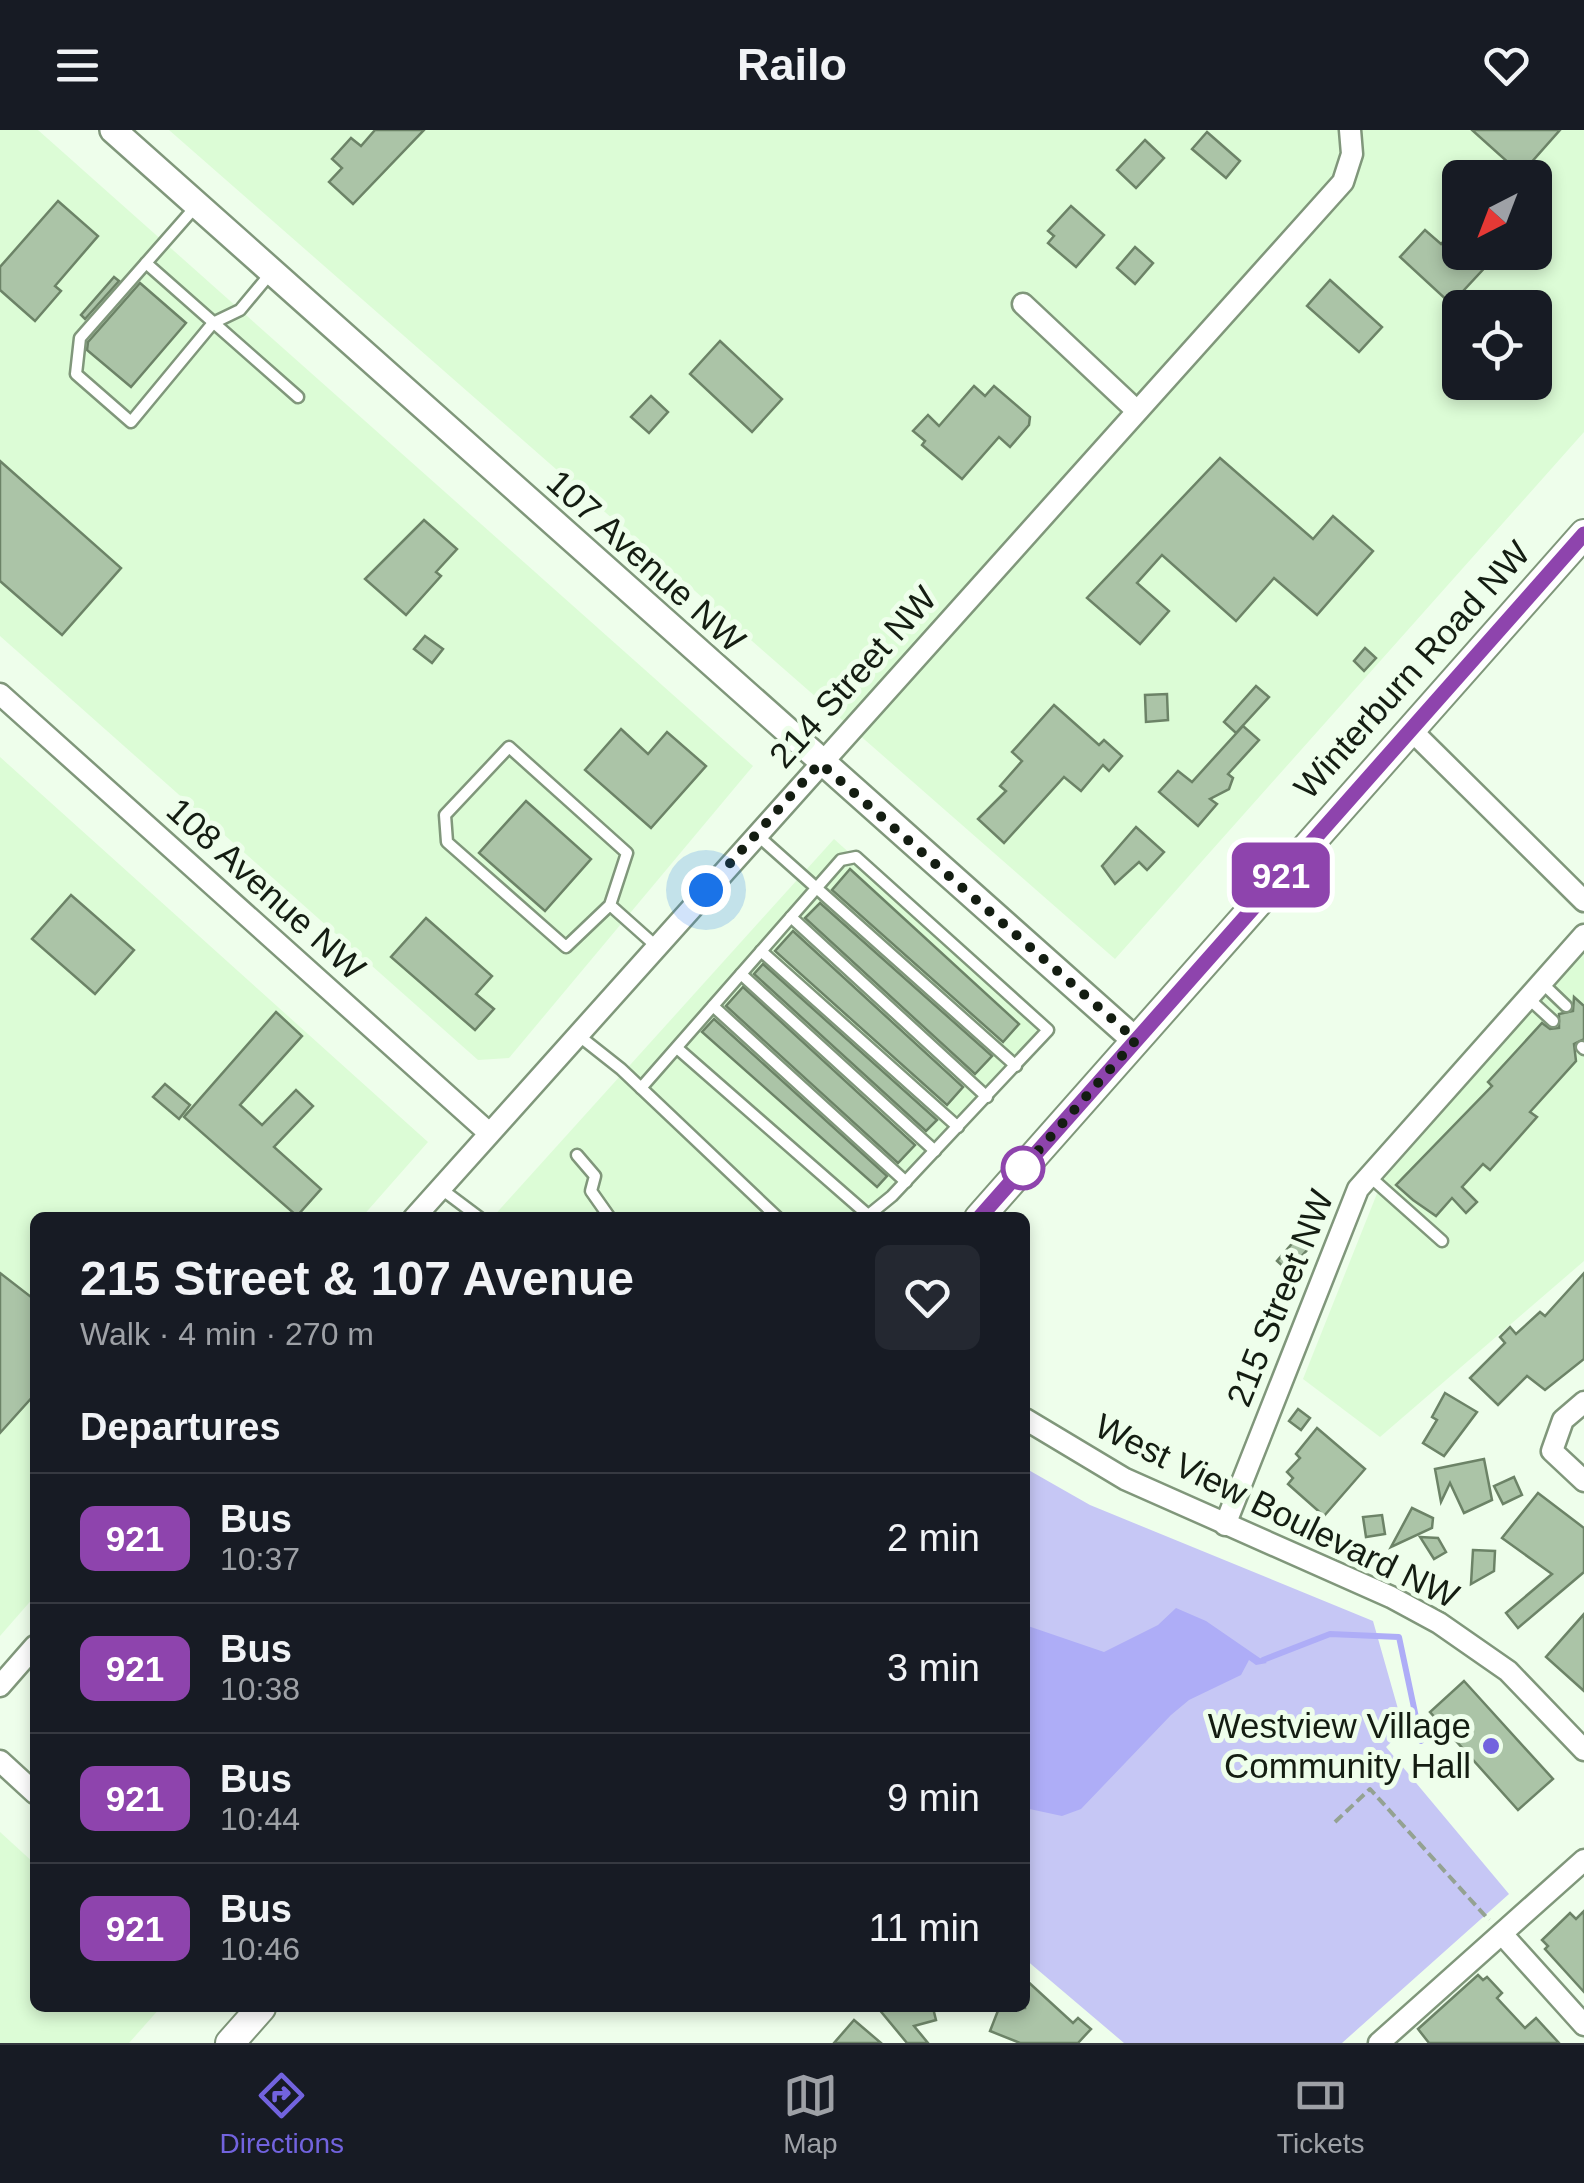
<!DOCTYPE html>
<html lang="en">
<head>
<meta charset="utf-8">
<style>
	:root { --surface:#171b24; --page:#242831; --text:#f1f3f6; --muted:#9ea1a6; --line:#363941; --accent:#7263de }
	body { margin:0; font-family:Helvetica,sans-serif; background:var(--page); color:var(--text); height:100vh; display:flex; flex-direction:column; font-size:38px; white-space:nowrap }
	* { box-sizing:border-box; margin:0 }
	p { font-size:32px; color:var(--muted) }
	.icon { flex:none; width:55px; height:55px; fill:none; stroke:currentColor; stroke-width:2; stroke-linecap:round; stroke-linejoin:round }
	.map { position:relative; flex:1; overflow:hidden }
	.panel { position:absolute; left:30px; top:1082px; width:1000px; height:800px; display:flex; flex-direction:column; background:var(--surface); border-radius:15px; box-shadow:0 5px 15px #0003 }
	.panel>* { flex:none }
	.badge { padding:0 20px; border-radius:15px; font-size:35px; line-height:65px }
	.needle { width:65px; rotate:222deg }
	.buttons { position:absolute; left:1442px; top:30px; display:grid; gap:20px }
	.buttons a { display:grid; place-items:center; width:110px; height:110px; border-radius:15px; background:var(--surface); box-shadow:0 5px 15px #0003; font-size:50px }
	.you { position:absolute; width:50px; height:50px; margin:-25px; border:8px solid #fff; border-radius:50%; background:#1a73e8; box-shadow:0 0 0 15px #1a73e833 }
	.map>.badge { position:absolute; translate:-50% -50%; box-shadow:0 0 0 5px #fff }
	h2 { padding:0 50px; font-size:38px; line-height:90px }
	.round { display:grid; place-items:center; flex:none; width:105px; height:105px; border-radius:15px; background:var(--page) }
	.overview { display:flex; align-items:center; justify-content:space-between; height:170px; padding:0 50px }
	h1 { font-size:48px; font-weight:600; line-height:75px }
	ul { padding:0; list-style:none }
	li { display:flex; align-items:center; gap:30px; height:130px; padding:0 50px; border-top:2px solid var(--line) }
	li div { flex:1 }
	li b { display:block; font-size:38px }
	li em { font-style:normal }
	li .badge { min-width:110px; font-weight:700; text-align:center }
	header { display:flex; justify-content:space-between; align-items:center; height:130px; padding:0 50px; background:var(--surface); font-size:45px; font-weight:600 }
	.tabs { display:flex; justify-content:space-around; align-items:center; height:140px; border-top:2px solid var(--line); background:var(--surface); font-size:28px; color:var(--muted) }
	.tabs a { display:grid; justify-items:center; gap:5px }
	.tabs .current { color:var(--accent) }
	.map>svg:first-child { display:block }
	.built { fill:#dcfcd6; fill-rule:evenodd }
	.green { fill:#c6c7f5 }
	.water { fill:#aeadf7 }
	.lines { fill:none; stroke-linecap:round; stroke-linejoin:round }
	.stream { stroke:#aeadf7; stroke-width:6 }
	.building { fill:#abc4a7; stroke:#6c8367; stroke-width:2.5 }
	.service-casing { stroke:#80977b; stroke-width:15 }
	.minor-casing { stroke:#80977b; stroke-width:25 }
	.tertiary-casing { stroke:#80977b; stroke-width:30 }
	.secondary-casing { stroke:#80977b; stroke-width:32 }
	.path { stroke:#94a292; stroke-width:4; stroke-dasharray:10 5; stroke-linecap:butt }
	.service { stroke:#fff; stroke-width:10 }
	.minor { stroke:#fff; stroke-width:20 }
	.tertiary { stroke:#fff; stroke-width:25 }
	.secondary { stroke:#fff; stroke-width:28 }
	.line-casing { stroke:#fff; stroke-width:22 }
	.line { stroke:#8e44ad; stroke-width:15 }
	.walk { stroke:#141d12; stroke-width:10; stroke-dasharray:0 18 }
	.stop-dot { fill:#fff; stroke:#8e44ad; stroke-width:5 }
	.poi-dot { fill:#7263de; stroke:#eefeeb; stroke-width:4 }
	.labels { text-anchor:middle; stroke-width:10; stroke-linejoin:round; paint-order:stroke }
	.street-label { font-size:35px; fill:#141d12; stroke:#eefeeb }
	.poi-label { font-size:35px; fill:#141d12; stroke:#eefeeb; text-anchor:end }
</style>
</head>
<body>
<header><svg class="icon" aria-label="menu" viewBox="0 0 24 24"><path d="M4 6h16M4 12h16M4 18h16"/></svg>Railo<svg class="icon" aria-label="heart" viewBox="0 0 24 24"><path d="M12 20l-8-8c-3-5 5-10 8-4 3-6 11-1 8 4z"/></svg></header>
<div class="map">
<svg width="1584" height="1913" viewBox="0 0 1584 1913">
	<rect width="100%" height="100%" fill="#eefeeb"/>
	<g class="built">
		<path d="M0,0h38l715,636 -244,292 -31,2 -478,-424z"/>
		<path d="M169,0h1415v302l-469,527zM1460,48h75v74h-75zM1460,178h75v74h-75z"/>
		<path d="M0,627l428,385 -66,75 -327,1v378l-35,40z"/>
		<path d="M834,709l211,190 -166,188 -387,1z"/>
		<path d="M1584,819v312l-204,176 -77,-58 79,-198z"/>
		<path d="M0,1702l35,32v144h125l-31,35h-129z"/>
	</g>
	<path class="green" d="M1025,1338l65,37 283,116 31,109 -18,17 123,147 -167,149h-218l-99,-84z"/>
	<path class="water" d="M1176,1478l30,13 61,42 -11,2 -7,-5 -8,15 -52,25 -18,15 -90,94 -19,7 -37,-8v-183l79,27 54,-27z"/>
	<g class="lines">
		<path class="stream" d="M1263,1530l67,-26 69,3 22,104"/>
	</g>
	<g class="building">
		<path d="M375,0h49l-71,74 -24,-22 13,-14 -10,-9 19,-21 10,8z"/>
		<path d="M1472,0h88l-39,44z"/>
		<path d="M1207,2l33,29 -14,17 -34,-29z"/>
		<path d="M1145,10l19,18 -28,30 -19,-18z"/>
		<path d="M58,71l40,35 -43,50 6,5 -26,30 -35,-31v-23z"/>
		<path d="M1071,76l33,29 -28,32 -28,-24 6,-7 -6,-5z"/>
		<path d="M1460,93v29h20l10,10 -39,42 -51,-47 25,-27 16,14z"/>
		<path d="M1135,117l18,16 -18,21 -18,-16z"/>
		<path d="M114,147l5,4 -34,38 -4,-4z"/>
		<path d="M1330,150l52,47 -23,25 -52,-46z"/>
		<path d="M140,153l46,40 -55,64 -44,-37 1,-8z"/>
		<path d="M720,211l62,58 -30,33 -62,-58z"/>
		<path d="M974,256l11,10 9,-10 36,31 -1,8 -19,22 -11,-10 -37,42 -40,-34 3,-4 -12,-10 15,-16 11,11z"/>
		<path d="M651,266l17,16 -19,21 -18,-16z"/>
		<path d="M1220,328l93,81 20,-23 40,35 -56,64 -43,-37 -38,43 -74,-66 -25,28 32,28 -29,33 -53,-46z"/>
		<path d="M0,331l121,107 -59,67 -62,-54z"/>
		<path d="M424,390l33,29 -21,23 5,4 -35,39 -41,-36z"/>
		<path d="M425,506l18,13 -11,14 -18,-14z"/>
		<path d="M1365,518l11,10 -12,13 -10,-10z"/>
		<path d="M1256,556l13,11 -33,36 -12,-11z"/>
		<path d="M1167,564l1,26 -22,2 -1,-27z"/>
		<path d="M1054,575l45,40 5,-5 18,16 -13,15 -6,-6 -22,26 -17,-14 -60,66 -26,-24 28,-28 -6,-5 22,-25 -10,-9z"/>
		<path d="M1243,596l16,14 -31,34 5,4 -4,11 -19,10 7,5 -19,22 -39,-34 19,-21 14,11z"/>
		<path d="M621,599l27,25 19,-22 39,34 -55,62 -66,-58z"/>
		<path d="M526,671l65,58 -46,52 -66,-58z"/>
		<path d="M1136,697l28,25 -17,18 -8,-8 -24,22 -13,-18z"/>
		<path d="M850,739l169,155 -16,18 -171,-152z"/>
		<path d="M71,765l63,55 -39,44 -63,-55z"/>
		<path d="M820,773l172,153 -17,18 -170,-156z"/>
		<path d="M426,788l66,58 -16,18 18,15 -19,21 -84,-73z"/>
		<path d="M793,801l170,156 -16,18 -172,-154z"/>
		<path d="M763,834l174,156 -11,11 -172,-157z"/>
		<path d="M743,857l172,158 -17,18 -172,-157z"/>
		<path d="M1574,867l10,9v33l-10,5 2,17 -46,51 7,5 -47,53 -7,-6 -21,23 15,15 -11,11 -14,-15 -16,18 -23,-16 -17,-15 96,-99 -4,-4 54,-59 8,6 9,-1v-14l14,-3z"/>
		<path d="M276,882l26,24 -62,69 22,20 34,-35 17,16 -39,41 47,42 -24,27 -113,-99z"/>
		<path d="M714,889l173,157 -10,11 -175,-155z"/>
		<path d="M165,954l25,21 -11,14 -26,-22z"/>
		<path d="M1296,1109l12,10 -20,22 -11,-10z"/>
		<path d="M0,1143l35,27v94l-35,39z"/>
		<path d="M1584,1143v86l-39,31 -18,-14 -29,29 -28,-27 35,-35 -5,-6 10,-10 6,7 24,-22 5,4z"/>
		<path d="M1445,1263l32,19 -33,44 -21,-13 14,-23 -5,-3z"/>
		<path d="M1298,1279l12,9 -9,12 -12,-9z"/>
		<path d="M1317,1298l48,41 -41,47 -36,-32 5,-6 -6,-6 13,-14 -4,-4z"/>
		<path d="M1484,1329l8,41 -28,13 -14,-30 -9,19 -6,-33z"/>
		<path d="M1514,1347l8,18 -19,9 -9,-18z"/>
		<path d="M1538,1363l46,35v44l-66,56 -12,-15 46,-39 -50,-36z"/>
		<path d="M1412,1378l21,10 -1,10 -41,19z"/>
		<path d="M1382,1385l3,19 -19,3 -3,-20z"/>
		<path d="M1420,1407l18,1 8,14 -12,7z"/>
		<path d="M1473,1420l22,1 -1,20 -23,13z"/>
		<path d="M1584,1484v77l-38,-34z"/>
		<path d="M1464,1551l89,98 -35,31 -88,-98z"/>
		<path d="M1584,1781v81l-39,-43 3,-3 -6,-6 28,-27 6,6z"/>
		<path d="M1478,1845l5,5 4,-3 15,16 -5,5 28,30 11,-10 23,25h-130l-11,-14z"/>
		<path d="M1025,1849l48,44 5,-5 13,11 -13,14h-58l-30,-12 9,-23h26z"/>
		<path d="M878,1878h55l3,12 -22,6 14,17h-21z"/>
		<path d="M854,1890l27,23h-47z"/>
	</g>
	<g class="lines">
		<g class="service-casing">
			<g id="service">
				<path d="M197,75l-51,58 152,134"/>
				<path d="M146,133l-66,75 -4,36 55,48 82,-99 27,-13 30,-36"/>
				<path d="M756,704l260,232"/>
				<path d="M610,775l17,-52 -118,-106 -64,68 2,27 119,105 44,-42 46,41"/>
				<path d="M791,787l196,180"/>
				<path d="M761,821l197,176"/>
				<path d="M741,844l194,177"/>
				<path d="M1542,853l24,23"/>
				<path d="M1528,868l25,23"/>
				<path d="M713,876l193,176"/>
				<path d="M578,905l43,34 157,149"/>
				<path d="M1582,917l2,2"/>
				<path d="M677,918l191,167"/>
				<path d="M641,958l200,-228 15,-3 192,173 -156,166 -27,22"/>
				<path d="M577,1025l18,21 -4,15 19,27"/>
				<path d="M1368,1045l74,66"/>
				<path d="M440,1058l40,30"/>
			</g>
		</g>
		<g class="minor-casing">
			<g id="minor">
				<path d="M1023,174l114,107"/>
				<path d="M0,564l489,439"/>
				<path d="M1409,598l175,173"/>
				<path d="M414,1088l929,-1036 9,-28 -2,-24"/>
				<path d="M1584,1272l-21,18 -11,31 32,30"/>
				<path d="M1025,1289l100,60 266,118 48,26 69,48 76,79"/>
				<path d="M1225,1395l133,-336 226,-254"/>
				<path d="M0,1556l35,-40"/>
				<path d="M0,1631l35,32"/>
				<path d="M1502,1804l82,91"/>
				<path d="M1379,1913l205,-183"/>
			</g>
		</g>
		<g class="tertiary-casing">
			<path id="tertiary" d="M113,0l1023,911"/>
		</g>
		<g class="secondary-casing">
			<g id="secondary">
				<path d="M979,1088l605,-684"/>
				<path d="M230,1913l31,-35"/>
			</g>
		</g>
		<path class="path" d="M1335,1692l35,-33 119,131"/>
		<use href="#service" class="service"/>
		<use href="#minor" class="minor"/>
		<use href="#tertiary" class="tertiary"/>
		<use href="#secondary" class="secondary"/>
	</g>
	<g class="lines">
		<g class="line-casing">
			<path id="line" d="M979,1088l605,-684"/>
		</g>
		<use href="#line" class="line"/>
		<path class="walk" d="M706,760l114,-127 316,277 -113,128"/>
	</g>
	<circle class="stop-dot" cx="1023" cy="1038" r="20"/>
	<circle class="poi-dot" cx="1491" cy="1616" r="10"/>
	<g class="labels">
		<g class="street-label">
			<text transform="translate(646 431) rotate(42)" y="12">107 Avenue NW</text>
			<text transform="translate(1412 540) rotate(-48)" y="12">Winterburn Road NW</text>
			<text transform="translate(853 547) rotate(-48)" y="12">214 Street NW</text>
			<text transform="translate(266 759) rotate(42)" y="12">108 Avenue NW</text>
			<text transform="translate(1280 1168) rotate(-68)" y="12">215 Street NW</text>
			<text transform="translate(1277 1381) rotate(26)" y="12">West View Boulevard NW</text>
		</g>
		<g class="poi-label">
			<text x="1471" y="1608">Westview Village<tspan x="1471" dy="40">Community Hall</tspan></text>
		</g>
	</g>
</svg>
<div class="buttons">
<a><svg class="needle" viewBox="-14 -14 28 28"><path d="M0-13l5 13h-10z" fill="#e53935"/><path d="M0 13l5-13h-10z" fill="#9ea1a6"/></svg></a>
<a><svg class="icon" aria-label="locate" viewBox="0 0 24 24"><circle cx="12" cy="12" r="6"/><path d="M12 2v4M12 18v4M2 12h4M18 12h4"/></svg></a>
</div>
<div class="you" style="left:706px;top:760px"></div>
<b class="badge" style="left:1281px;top:745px;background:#8e44ad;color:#fff">921</b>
<section class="panel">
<div class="overview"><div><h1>215 Street &amp; 107 Avenue</h1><p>Walk · 4 min · 270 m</p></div><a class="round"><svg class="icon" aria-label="heart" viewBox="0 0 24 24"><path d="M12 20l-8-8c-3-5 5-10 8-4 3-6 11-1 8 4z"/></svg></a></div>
<h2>Departures</h2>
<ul>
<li><span class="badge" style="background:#8e44ad;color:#fff">921</span><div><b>Bus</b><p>10:37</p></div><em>2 min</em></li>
<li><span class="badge" style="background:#8e44ad;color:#fff">921</span><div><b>Bus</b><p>10:38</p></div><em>3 min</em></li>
<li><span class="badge" style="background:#8e44ad;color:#fff">921</span><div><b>Bus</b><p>10:44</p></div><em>9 min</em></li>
<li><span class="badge" style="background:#8e44ad;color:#fff">921</span><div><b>Bus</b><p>10:46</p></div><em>11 min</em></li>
</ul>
</section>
</div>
<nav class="tabs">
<a class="current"><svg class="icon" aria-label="directions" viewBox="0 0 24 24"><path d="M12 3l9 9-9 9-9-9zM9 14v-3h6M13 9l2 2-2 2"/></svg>Directions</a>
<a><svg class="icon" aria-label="map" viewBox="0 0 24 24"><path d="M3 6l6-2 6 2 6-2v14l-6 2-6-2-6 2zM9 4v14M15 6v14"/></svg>Map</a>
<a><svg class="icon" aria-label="tickets" viewBox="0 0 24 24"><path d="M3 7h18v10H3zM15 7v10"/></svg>Tickets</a>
</nav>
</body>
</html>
